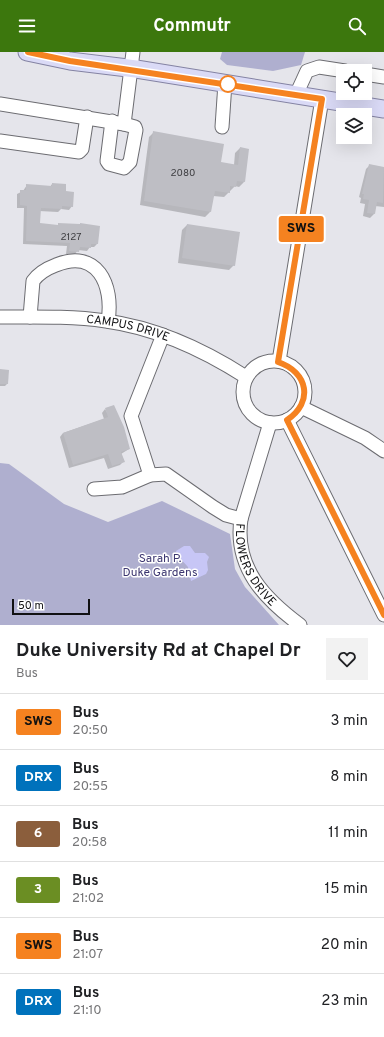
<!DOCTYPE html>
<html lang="en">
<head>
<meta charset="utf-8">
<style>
	:root { --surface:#fff; --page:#f2f2f2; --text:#202124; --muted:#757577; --line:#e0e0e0; --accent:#3c770d }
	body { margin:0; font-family:Overpass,sans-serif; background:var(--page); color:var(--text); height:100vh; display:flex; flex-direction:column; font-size:15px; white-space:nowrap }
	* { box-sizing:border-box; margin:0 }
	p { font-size:13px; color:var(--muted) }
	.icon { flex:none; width:22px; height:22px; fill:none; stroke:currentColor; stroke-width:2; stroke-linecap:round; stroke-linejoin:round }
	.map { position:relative; height:573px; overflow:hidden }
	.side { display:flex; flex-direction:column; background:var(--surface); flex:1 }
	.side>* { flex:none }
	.badge { padding:0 8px; border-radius:3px; font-size:14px; line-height:26px }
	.tools { position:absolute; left:336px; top:12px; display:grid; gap:8px }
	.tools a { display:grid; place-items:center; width:36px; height:36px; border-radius:0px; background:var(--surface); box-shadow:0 4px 16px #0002; font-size:20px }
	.scale { position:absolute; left:12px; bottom:10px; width:78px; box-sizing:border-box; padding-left:4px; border:2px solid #111113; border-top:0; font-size:11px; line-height:14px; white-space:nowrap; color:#111113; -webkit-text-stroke:3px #fff; paint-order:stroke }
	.map>.badge { position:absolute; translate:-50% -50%; box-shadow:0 0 0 2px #fff }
	.round { display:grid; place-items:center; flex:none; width:42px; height:42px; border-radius:0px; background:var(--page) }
	.overview { display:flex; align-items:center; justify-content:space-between; height:68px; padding:0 16px }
	h1 { font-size:19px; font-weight:700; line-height:30px }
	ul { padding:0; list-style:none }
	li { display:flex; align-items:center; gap:12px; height:56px; padding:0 16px; border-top:1px solid var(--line) }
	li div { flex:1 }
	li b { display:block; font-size:15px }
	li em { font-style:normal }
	li .badge { min-width:44px; font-weight:700; text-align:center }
	header { display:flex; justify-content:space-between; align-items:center; height:52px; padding:0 16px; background:var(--accent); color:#fff; font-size:18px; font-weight:700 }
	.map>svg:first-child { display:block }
	.green { fill:#afafcf }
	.water { fill:#c7c6f6 }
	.shadow { fill:#0003 }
	.building { fill:#bebec4 }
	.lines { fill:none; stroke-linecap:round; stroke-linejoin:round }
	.minor-casing { stroke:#6c6c71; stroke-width:15 }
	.major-casing { stroke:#8483a3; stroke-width:19 }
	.minor { stroke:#fff; stroke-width:13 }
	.major { stroke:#dadaf6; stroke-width:17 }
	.line-casing { stroke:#fff; stroke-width:9 }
	.line { stroke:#f58220; stroke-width:6 }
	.stop-dot { fill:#fff; stroke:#f58220; stroke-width:2 }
	.labels { text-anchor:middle; stroke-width:3; stroke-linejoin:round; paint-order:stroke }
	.number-label { font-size:10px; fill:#3c3c3f }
	.street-label { font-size:12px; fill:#111113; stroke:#fff }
	.park-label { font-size:12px; fill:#3c3670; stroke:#fff }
</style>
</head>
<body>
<header><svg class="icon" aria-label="menu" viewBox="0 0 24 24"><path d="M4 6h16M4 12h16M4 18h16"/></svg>Commutr<svg class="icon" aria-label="search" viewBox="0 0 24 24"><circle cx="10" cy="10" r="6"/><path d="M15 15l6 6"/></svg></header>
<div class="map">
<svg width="384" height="573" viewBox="0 0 384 573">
	<rect width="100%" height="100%" fill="#e5e5eb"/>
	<g class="green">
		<path d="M222,0h83l-4,13 -28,6 -46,-6 -7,-6z"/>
		<path d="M0,411l9,1 55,40 44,18 54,-21 68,33 5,35 10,18 34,38h-279z"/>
	</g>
	<path class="water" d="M184,494h6l5,7h10l4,4 -2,5 1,8 -2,4 -15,7 -3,-14 -11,-12 -1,-4z"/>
	<g class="shadow">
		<path d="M154,80l65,31 15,2 1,-12 5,-5 4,34 -5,5 -4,-1 -11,11 -11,-1 -3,16 -5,5 -65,-12 9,-68z"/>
		<path d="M370,113l14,3v39l-9,-1 -1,8 -4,4 -7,-2 2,-12 -5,-1 1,-5 -2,-1 7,-28z"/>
		<path d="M52,132l13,8 7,14 -3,4 -8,-1 -3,3 -19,-1v13l18,2 2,-2 38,20 -3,3h-4l-3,4 -9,-1 -3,4h-9l1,-8 -44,-2 1,-36h-7v-14l6,-3 4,-6 23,2z"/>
		<path d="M187,173l47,40 -5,5 -51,-7 4,-33z"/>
		<path d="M0,318l7,14 -2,2h-5z"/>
		<path d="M105,357l24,40 -8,5 3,7 -4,4 -12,4 -4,-11 -35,10 -9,-31 3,-4 41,-14 -2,-6z"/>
	</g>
	<g class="building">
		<path d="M153,79l71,13 -3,18 17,3 2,-18 9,2 -4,33 -8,-1 -1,6 -6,-1v7l-15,-2 -4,21 -67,-11z"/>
		<path d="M369,112l15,3 -1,36 -6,-1 -2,12 -8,-1 2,-13 -6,-1 1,-5h-2z"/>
		<path d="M52,131l14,1v7l8,1 -1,15 -11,-1v3l-21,-1 -1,15 18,2v-2l22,1v-1l20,3 -2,18h-7v4l-11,-1 -1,5 -10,-1 1,-8 -44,-2 1,-35 -7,-1v-15h6v-6l26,2z"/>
		<path d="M187,172l53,8 -5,34 -53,-8z"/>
		<path d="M0,317l9,1 -1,14h-8z"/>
		<path d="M114,353l10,22 6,22 -9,3 4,10 -13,4 -4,-12 -35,11 -10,-32 45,-16 -3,-9z"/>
	</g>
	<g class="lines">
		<g class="minor-casing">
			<g id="minor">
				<path d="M365,22l19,3"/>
				<path d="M296,43l11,-24 12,-4 26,4"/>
				<path d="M0,52l124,20 9,-72"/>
				<path d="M112,69l-5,40 2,3 15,4 6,-6 6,-32 -1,-3 -11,-3"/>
				<path d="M222,75l3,-44"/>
				<path d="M0,89l79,11 3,-3 5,-32"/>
				<path id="s1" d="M0,265c35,0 71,-1 106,4 51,7 98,29 140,56"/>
				<path d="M30,265l3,-36c5,-7 15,-13 23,-16 41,-17 58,20 52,56"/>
				<path d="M279,309l43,-262"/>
				<circle cx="274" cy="340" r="31"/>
				<path d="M301,355l64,31 19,13"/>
				<path d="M287,368l97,195"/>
				<path id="s2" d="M270,371l-29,96c-7,49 24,80 59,106"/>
				<path d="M150,423l-19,-59 32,-81"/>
				<path d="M94,437l28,-2 28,-12 16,-1 47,33 13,8 15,4"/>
			</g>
		</g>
		<g class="major-casing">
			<path id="major" d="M27,0l43,9 66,8 248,40"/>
		</g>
		<use href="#minor" class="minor"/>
		<use href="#major" class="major"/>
	</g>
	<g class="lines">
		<g class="line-casing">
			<path id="line" d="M28,0l42,9 252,38 -44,263c30,10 36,40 9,58l97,195"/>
		</g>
		<use href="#line" class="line"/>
	</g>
	<circle class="stop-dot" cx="228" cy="32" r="8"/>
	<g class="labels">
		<g class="number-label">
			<text x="183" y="124">2080</text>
			<text x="71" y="188">2127</text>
		</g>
		<g class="street-label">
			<text dy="4" stroke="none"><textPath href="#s1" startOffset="129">CAMPUS DRIVE</textPath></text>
			<text dy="4" stroke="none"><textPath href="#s2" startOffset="150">FLOWERS DRIVE</textPath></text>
		</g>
		<g class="park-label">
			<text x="160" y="510">Sarah P.<tspan x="160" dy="14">Duke Gardens</tspan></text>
		</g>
	</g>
</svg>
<div class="tools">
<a><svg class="icon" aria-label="locate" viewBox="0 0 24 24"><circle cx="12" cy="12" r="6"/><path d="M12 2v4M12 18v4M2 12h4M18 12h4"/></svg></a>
<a><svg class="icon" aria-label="layers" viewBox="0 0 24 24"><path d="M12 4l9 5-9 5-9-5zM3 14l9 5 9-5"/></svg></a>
</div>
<div class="scale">50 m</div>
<b class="badge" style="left:301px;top:177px;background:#f58220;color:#111">SWS</b>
</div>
<section class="side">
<div class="overview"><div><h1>Duke University Rd at Chapel Dr</h1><p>Bus</p></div><a class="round"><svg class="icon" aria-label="heart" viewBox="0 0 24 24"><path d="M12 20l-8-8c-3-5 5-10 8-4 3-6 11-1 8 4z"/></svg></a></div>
<ul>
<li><span class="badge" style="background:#f58220;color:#111">SWS</span><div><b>Bus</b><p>20:50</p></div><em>3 min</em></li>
<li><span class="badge" style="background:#0072bc;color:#fff">DRX</span><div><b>Bus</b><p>20:55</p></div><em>8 min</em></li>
<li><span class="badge" style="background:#8b5e3c;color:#fff">6</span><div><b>Bus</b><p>20:58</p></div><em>11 min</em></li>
<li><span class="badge" style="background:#6b8e23;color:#fff">3</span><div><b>Bus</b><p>21:02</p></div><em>15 min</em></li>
<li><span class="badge" style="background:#f58220;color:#111">SWS</span><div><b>Bus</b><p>21:07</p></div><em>20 min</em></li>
<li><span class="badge" style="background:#0072bc;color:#fff">DRX</span><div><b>Bus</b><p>21:10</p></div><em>23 min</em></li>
</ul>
</section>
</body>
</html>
